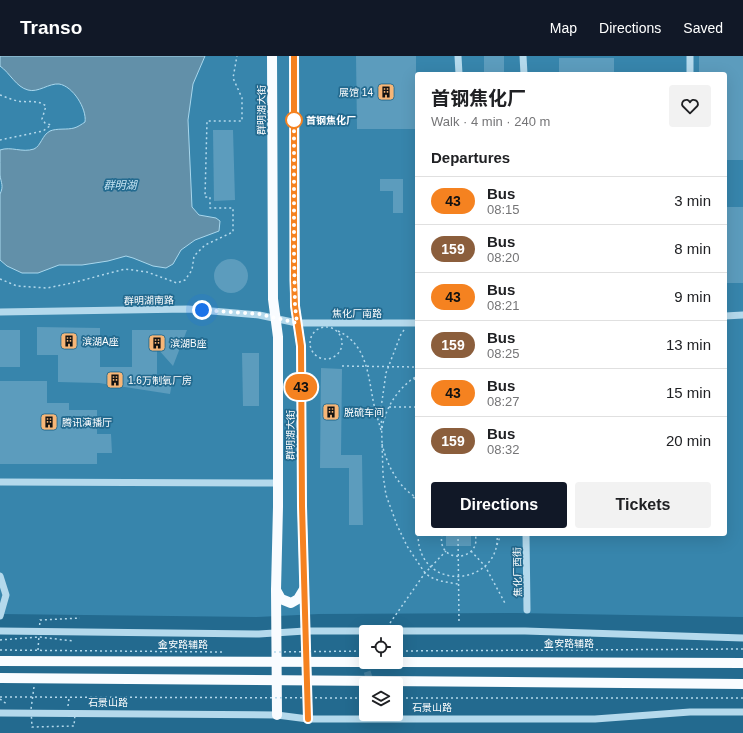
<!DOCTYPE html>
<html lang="en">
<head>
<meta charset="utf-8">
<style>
	:root { --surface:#fff; --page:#f2f2f2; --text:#202124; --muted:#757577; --line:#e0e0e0; --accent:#111827 }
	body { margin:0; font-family:Arial,"Noto Sans SC",sans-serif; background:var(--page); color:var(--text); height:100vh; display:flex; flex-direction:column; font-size:15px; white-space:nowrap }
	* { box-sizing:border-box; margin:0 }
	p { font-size:13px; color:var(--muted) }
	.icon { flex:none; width:22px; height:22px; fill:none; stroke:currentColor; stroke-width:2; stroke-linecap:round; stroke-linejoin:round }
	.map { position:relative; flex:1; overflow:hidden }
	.details { position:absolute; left:415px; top:16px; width:312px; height:464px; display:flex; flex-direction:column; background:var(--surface); border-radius:4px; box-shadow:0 4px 16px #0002 }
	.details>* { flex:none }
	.badge { padding:0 8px; border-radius:13px; font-size:14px; line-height:26px }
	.fabs { position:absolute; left:359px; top:569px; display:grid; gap:8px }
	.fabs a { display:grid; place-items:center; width:44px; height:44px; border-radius:4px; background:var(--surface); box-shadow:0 4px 16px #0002; font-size:20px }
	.you { position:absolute; width:20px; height:20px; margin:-10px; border:3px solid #fff; border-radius:50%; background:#1a73e8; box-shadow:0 0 0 6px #1a73e833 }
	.map>.badge { position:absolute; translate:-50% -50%; box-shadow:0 0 0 2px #fff }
	h2 { padding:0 16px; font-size:15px; line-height:36px }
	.round { display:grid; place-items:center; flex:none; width:42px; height:42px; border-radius:4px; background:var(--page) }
	.head { display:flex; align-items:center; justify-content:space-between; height:68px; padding:0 16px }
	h1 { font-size:19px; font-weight:700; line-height:30px }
	.action { display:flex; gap:8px; margin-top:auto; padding:8px 16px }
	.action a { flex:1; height:46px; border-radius:4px; background:var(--accent); color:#fff; font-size:16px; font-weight:700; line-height:46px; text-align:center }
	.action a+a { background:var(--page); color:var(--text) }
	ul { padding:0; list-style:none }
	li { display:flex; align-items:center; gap:12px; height:48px; padding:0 16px; border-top:1px solid var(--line) }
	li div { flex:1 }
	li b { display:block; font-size:15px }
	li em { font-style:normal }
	li .badge { min-width:44px; font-weight:700; text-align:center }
	header { display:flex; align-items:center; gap:24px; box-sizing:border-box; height:56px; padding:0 20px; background:var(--accent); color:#fff }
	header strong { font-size:19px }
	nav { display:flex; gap:22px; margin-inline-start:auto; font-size:14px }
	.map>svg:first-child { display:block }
	.green { fill:#3785ac; fill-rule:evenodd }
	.water { fill:#6290a9; stroke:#a8d7ed }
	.building { fill:#5c9cbd }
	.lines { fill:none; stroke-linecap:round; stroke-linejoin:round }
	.minor-tunnel { stroke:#4480a0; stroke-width:7; stroke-dasharray:7 3.5; stroke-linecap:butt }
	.path { stroke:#b4d9ec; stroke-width:1.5; stroke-dasharray:2 3; stroke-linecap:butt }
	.minor { stroke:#b4d9ec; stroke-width:7 }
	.major { stroke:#f9fcff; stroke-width:10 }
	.path-bridge { stroke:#b4d9ec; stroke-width:1.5; stroke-dasharray:2 3; stroke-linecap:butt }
	.major-bridge { stroke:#f9fcff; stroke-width:10 }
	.line-casing { stroke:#fff; stroke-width:9 }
	.line { stroke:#f58220; stroke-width:6 }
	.walk { stroke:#fff; stroke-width:4; stroke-dasharray:0 7.2 }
	.stop-dot { fill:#fff; stroke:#f58220; stroke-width:2 }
	.labels { text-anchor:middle; stroke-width:3.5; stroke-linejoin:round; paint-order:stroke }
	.poi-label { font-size:10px; fill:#fff; stroke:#236a8f; text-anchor:start }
	.street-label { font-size:10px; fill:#fff; stroke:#236a8f }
	.stop-label { font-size:10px; font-weight:bold; fill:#fff; stroke:#236a8f; text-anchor:start }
	.water-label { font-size:11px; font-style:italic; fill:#c6e5f4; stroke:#236a8f }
</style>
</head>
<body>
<header>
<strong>Transo</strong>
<nav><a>Map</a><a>Directions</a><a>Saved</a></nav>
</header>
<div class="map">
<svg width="743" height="677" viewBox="0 0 743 677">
	<rect width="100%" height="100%" fill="#236a8f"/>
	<path class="green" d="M0,0h743v561l-227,-4 -197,1 -62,3 -257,-3zM417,18h308v460h-308z"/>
	<path class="water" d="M0,0h205l-12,28 -5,36 4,87 7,8 17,3 4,3 -1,10 -24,9 -14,10 -8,14 -7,4 -13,-2 -20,-8 -7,-2 -18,5 -26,4h-23l-21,8h-16l-15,-7 -7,-6v-66c4,-8 1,-11 0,-19 0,-8 0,-17 0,-25 11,-4 22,3 34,-1 7,-3 8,-14 16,-18 7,-3 17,-1 24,-3 4,-1 8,-4 11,-6 2,-13 -12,-36 -26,-38 -10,-1 -21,9 -31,6 -12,-3 -18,-17 -28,-24z"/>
	<g class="building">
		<path d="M356,0h60v73h-59z"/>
		<rect x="484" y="0" width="20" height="18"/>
		<path d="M699,0h44v104h-18v-86h-26z"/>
		<rect x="559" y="2" width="55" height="16"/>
		<path d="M213,74h20l2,70 -21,1z"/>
		<path d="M380,123h23v34h-10v-22h-13z"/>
		<rect x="725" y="151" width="18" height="76"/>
		<circle cx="231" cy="220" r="17"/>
		<path d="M37,271l63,1v39h32v-37h55l-14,36 -16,-18v28l16,2 -3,16 -71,-11 -41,-1v-27h-21z"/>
		<rect x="0" y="274" width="20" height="37"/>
		<path d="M242,297h17v53h-16z"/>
		<path d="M321,312l21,1 -1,86h21l1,70h-14v-57h-29z"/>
		<path d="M0,325h47v22h22v7h28v24h14l1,19h-15v11h-97z"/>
		<rect x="446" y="480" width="25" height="10"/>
	</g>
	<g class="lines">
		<path class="minor-tunnel" d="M369,606l-3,6 5,16"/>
		<g class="path">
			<path d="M0,39c6,2 12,5 18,6 10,2 19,-2 28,5l-4,13 3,4 6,2 -8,6 -43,9"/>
			<path d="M0,223l17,7 30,2 25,-5 53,-14 22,3 30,11 8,-3 7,-10 2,-14 11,-11 28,-13v-24h-23v-11h-5l2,-76h35v-23l-9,-20 4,-22"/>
			<circle cx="326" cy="287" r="16"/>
			<path d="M404,274l-3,4 -15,39 -5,35 2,67 3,20 11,30 10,21 18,27c9,8 21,9 33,11"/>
			<path d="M338,275c28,13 30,42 35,69 2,10 5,20 8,30"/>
			<path d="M342,310l75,1"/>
			<path d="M414,322l3,8"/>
			<path d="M389,351h28"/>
			<path d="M382,372c4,-22 17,-41 35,-52"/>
			<path d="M382,388c5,21 16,43 35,54"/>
			<path d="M413,441l4,3"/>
			<path d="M418,478c0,61 84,52 79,0"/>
			<path d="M442,478c-6,32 41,27 33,0"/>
			<path d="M458,478l1,89"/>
			<path d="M497,489l4,-11"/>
			<path d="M471,495l14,15 21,39"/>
			<path d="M390,567l35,-50 21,-22"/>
			<path d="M396,595l347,-2"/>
			<path d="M396,642h347"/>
			<path d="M0,643l8,6"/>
			<path d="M68,650l1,-8"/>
		</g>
		<g class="minor">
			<path d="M458,0l1,18"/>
			<path d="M523,0l1,18"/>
			<path d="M690,0v18"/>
			<path d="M0,256l188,-3 71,6 38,8h120"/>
			<path d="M725,260l18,-1"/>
			<path d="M0,426l279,1"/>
			<path d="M526,478l1,76"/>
			<path d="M0,520l6,19 -6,21"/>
			<path d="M0,575l259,3 46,-3h220l218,7"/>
			<path d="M0,657l277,2 31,4h287l95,-7h53"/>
		</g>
		<g class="major">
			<path d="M272,0l1,243 5,38v170l-2,83 1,125"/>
			<path d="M294,0l1,250 6,40 1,160 6,213"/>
			<path d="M276,534l5,9 10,4 7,-4 6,-10"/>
			<path d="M396,606l347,1"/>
		</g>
		<g class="path-bridge">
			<path d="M0,584l39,-3 34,4"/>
			<path d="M0,594l222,2"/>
			<path d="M38,594l2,-30 40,-2"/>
			<path d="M274,596l92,-1"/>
			<path d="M34,631l-3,22 1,18 42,-1 1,-12"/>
			<path d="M0,641l366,1"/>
		</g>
		<g class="major-bridge">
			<path d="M0,605l366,1"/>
			<path d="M0,622l743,6"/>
		</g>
	</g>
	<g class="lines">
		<g class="line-casing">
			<path id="line" d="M294,0v224l1,26 6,40 1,160 6,213"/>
		</g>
		<use href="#line" class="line"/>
		<path class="walk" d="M202,254l57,4 38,9 -2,-17 -1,-53v-134v1"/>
	</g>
	<defs>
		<g id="building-square" transform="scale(0.9)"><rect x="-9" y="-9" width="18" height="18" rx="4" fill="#f7b677" stroke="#236a8f"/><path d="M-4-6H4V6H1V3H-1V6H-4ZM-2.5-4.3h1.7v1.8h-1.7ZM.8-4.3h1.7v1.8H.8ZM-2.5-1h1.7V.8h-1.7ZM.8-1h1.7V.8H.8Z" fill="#111"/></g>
	</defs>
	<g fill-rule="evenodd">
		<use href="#building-square" x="386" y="36"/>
		<use href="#building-square" x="69" y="285"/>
		<use href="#building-square" x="157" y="287"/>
		<use href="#building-square" x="115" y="324"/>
		<use href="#building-square" x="331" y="356"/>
		<use href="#building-square" x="49" y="366"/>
	</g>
	<circle class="stop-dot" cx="294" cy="64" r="8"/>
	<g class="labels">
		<g class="poi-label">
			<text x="373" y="40" text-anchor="end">展馆 14</text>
			<text x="82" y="289">滨湖A座</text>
			<text x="170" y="291">滨湖B座</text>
			<text x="128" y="328">1.6万制氧厂房</text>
			<text x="344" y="360">脱硫车间</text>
			<text x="62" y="370">腾讯演播厅</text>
		</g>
		<g class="street-label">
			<text transform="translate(261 54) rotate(-90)" y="4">群明湖大街</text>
			<text transform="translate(149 244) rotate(-1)" y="4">群明湖南路</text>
			<text x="357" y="261">焦化厂南路</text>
			<text transform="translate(290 379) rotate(-90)" y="4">群明湖大街</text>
			<text transform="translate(517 516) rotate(-91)" y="4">焦化厂西街</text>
			<text x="569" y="591">金安路辅路</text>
			<text x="183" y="592">金安路辅路</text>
			<text x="108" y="650">石景山路</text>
			<text x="432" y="655">石景山路</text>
		</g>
		<g class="stop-label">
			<text x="306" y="68">首钢焦化厂</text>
		</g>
		<g class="water-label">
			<text x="120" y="133">群明湖</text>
		</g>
	</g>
</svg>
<div class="fabs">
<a><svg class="icon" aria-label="locate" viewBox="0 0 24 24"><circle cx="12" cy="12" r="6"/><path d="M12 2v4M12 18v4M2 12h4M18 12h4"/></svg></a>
<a><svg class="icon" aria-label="layers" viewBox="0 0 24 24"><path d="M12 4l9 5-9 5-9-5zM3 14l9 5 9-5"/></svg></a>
</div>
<div class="you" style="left:202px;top:254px"></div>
<b class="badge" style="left:301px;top:331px;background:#f58220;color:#111">43</b>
<section class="details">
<div class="head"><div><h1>首钢焦化厂</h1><p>Walk · 4 min · 240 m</p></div><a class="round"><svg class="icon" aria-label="heart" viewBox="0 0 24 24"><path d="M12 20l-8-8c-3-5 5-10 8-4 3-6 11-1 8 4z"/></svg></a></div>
<h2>Departures</h2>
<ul>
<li><span class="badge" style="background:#f58220;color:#111">43</span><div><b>Bus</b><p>08:15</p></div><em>3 min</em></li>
<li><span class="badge" style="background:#8b5e3c;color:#fff">159</span><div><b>Bus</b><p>08:20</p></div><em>8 min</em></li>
<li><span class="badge" style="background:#f58220;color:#111">43</span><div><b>Bus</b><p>08:21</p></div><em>9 min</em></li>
<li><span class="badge" style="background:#8b5e3c;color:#fff">159</span><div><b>Bus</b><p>08:25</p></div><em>13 min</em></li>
<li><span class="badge" style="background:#f58220;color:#111">43</span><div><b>Bus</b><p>08:27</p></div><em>15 min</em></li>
<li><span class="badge" style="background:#8b5e3c;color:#fff">159</span><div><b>Bus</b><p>08:32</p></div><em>20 min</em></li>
</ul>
<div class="action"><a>Directions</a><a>Tickets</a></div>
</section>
</div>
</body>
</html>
